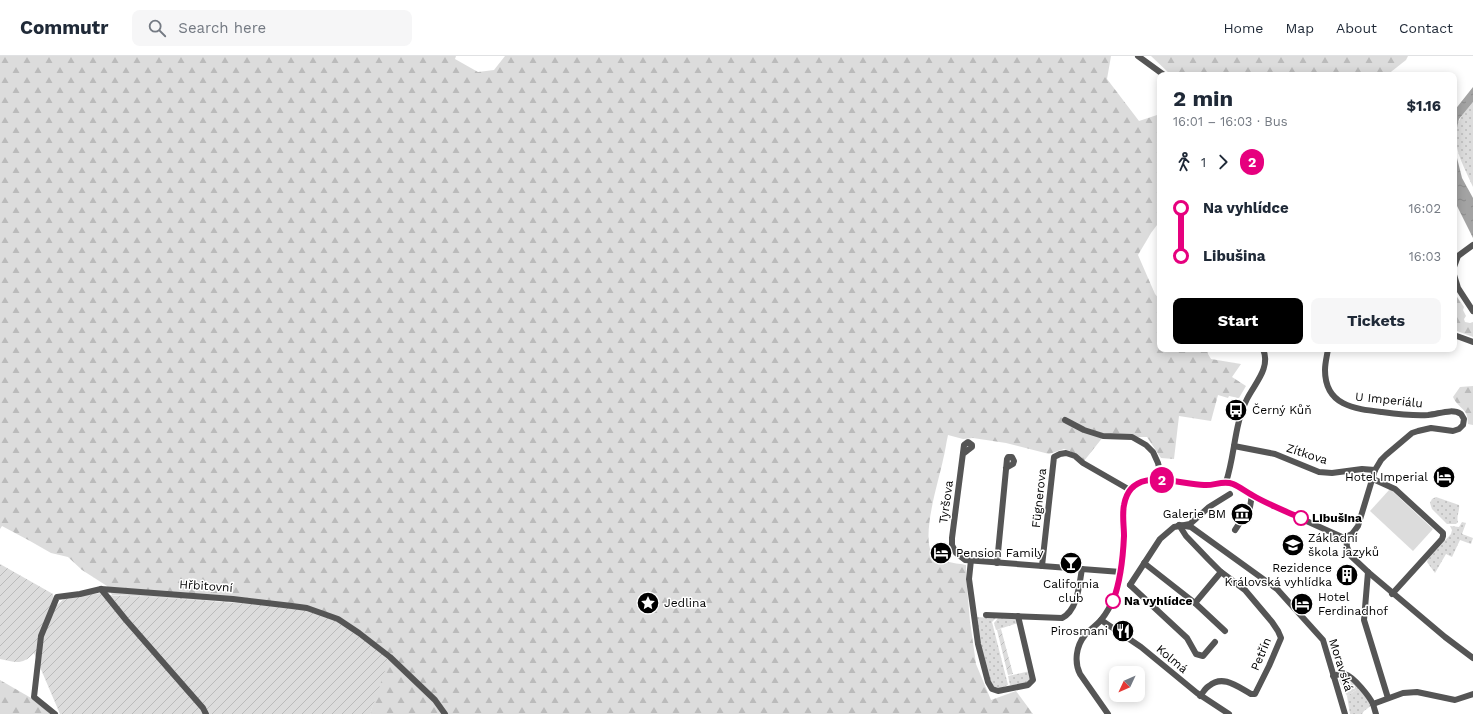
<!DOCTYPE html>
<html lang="en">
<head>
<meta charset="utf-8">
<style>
	:root { --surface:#fff; --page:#f6f6f7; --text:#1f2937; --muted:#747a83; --line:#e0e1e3; --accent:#000 }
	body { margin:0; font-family:"Work Sans",sans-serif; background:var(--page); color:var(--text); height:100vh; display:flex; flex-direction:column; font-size:15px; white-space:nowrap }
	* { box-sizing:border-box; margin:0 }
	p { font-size:13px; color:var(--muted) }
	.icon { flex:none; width:22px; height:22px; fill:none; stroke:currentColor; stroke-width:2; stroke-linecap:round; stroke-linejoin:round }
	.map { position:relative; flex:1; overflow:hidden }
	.details { position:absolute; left:1157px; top:16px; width:300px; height:280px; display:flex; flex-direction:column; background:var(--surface); border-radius:8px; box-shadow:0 2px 10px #0003 }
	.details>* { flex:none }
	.badge { padding:0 8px; border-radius:13px; font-size:14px; line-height:26px }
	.needle { width:26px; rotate:226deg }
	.buttons { position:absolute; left:1109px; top:610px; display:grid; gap:8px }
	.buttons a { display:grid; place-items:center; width:36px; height:36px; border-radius:8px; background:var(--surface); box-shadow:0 2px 10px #0003; font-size:20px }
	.map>.badge { position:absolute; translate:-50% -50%; box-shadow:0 0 0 2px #fff }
	.legs { display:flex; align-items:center; gap:6px; height:44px; padding:0 16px; font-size:13px }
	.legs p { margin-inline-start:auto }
	.summary { display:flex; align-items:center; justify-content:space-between; height:68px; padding:0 16px }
	h1 { font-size:22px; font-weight:700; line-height:30px }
	.button { display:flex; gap:8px; margin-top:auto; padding:8px 16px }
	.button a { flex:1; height:46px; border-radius:8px; background:var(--accent); color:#fff; font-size:16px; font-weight:700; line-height:46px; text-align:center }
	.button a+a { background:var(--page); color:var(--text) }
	ul { padding:0 16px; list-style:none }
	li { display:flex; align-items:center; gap:14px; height:48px; font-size:15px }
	li i { display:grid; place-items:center; width:6px; height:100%; margin:0 5px; background:currentColor }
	li i::after { content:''; width:10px; height:10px; margin:-5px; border:3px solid; border-radius:50%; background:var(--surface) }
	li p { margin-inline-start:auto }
	li:first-child i { background:linear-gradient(#0000 50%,currentColor 0) }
	li:last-child i { background:linear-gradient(currentColor 50%,#0000 0) }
	header { display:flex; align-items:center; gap:24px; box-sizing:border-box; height:56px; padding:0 20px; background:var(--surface); border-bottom:1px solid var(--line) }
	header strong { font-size:19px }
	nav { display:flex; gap:22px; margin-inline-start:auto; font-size:14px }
	.search { width:280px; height:36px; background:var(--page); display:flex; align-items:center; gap:10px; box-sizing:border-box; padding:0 14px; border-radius:8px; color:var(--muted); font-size:15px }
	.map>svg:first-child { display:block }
	.grass { fill:url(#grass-dots) }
	.forest { fill:url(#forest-firs) }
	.garden { fill:url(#garden-furrows) }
	.pitch { fill:#dcdcdc }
	.water { fill:url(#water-ripples) }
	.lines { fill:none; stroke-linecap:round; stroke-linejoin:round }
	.minor { stroke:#555; stroke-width:6 }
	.line-1-casing { stroke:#fff; stroke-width:9 }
	.line-1 { stroke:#e6007e; stroke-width:6 }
	.stop-1-dot { fill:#fff; stroke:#e6007e; stroke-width:2 }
	.labels { text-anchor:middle; stroke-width:3; stroke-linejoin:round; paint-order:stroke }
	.street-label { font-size:12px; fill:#000; stroke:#fff }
	.poi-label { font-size:12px; fill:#000; stroke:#fff; text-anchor:start }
	.stop-label { font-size:12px; font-weight:bold; fill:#000; stroke:#fff; text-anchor:start }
</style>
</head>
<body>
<header>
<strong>Commutr</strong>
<div class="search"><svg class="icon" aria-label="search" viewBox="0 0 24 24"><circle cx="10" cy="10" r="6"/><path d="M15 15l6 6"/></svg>Search here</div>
<nav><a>Home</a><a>Map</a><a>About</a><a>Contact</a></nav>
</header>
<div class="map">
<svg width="1473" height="658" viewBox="0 0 1473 658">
	<defs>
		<pattern id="grass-dots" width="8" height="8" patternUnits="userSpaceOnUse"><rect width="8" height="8" fill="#dcdcdc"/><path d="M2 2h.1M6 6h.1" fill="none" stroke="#bbb" stroke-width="1.8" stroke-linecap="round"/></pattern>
		<pattern id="forest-firs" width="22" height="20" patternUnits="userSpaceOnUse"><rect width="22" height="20" fill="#dcdcdc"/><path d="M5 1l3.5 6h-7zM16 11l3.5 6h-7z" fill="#bbb"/></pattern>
		<pattern id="garden-furrows" width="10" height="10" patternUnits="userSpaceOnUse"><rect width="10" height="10" fill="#dcdcdc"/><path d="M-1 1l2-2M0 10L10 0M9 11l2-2" fill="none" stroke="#bbb"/></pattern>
		<pattern id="water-ripples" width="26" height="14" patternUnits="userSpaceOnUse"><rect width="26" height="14" fill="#a3a3a3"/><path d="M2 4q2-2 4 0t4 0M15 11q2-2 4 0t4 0" fill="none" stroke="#8b8b8b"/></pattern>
	</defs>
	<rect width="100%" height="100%" fill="#fff"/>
	<g class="grass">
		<path d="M1473,46v85c-9,-21 -25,-46 -13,-68 3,-6 9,-12 13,-17z"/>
		<path d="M1436,441l23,8c1,6 -3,11 -1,17l-2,2h-9l-15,-15 -2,-6 2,-4z"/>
		<path d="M1462,466l4,1 -4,11 11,4 -2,6 -11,-4 -8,17 -6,-3 -11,19 -8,-11 1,-3 23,-25 1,-4 -2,-4 9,1z"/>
		<path d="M975,561l21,1 -4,4 16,63 -3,1 -2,3 -7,-1 -5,-3 -11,-40z"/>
		<path d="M999,561l17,1 2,5 -22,7 -2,-7z"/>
		<path d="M1030,615l1,8c-6,6 -14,6 -21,6l-2,-9z"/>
		<path d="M1359,632l13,17 -8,6 -2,3h-12l-3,-18z"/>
	</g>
	<g class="forest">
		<path d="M0,0h456l-1,3 23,13 16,-2 11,-14h606l-4,23 32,42 21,-7v107l-9,12 -13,22 17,39 5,6v49h48v5l3,5 30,5 -9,13 14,9 -7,12 -10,-2 -1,2 -10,-3 -7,26 -32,-5 -5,43 -13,-1 -14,-21h-44l-19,24 -14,-10 -6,-2 -15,5 -43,-11 -33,-5 -10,1 -15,-4c-2,9 -3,17 -5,25 -4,20 -24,81 -9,96 6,7 24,7 32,9v11l4,45 6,43 15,36 25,-9 17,23h-663l5,-16 -35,-74 -29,-13 -82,-9 -117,-7 -5,-9 -25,-16 -14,-13 -17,-4 -21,-12 -28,-15 -2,3z"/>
		<path d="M1151,0h257l-2,4 -19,15h-216z"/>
		<path d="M1454,236l10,15 -1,3 3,6 -2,3 1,3 5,1 3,-1v15l-16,-6 -3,-2z"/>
		<path d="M1473,330v39l-5,-1c0,-17 -9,-14 -15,-27l7,-10z"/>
		<path d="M1342,621l6,1 11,10 -12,8 -8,-16z"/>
		<path d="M0,624l38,22 12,12h-50z"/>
	</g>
	<g class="garden">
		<path d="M0,508l53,30 2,13 11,-10 35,-4 2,2 48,2 147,10c17,5 35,12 51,22 14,9 27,20 40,30l-19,55h-310l-26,-61c-12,13 -19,9 -34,6z"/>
		<path d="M1001,573l12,45 -5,1 -11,-45z"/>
	</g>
	<path class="pitch" d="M1390,433l43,40 -20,22 -43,-40z"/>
	<path class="water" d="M1473,31v15l-14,17 -3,13 -1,18 7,28 11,20v40l-19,-38v-89z"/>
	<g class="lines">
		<g class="minor">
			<path d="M1138,0l26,19"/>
			<path d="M1454,211l4,-11 15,-11"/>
			<path d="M1454,219l4,13 15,23"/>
			<path d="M1454,279l19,7"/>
			<path d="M1328,293c-1,7 -3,14 -3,21 0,36 30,39 57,42 15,2 31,4 46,3 11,-1 24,-7 33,-1l3,5 -1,6 -4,4 -6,2 -22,-3 -13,3 -6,2 -26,22 -5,5 -6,10 -17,56 -6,8 -6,3"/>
			<path d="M1065,364l19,10 19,6 29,1 14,8 7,7 5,11 4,17"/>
			<path d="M1234,390l41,8 44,18 13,1 30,-4 13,1"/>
			<path d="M963,398l9,-7v-2l-4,-3 -4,3 -12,93v7l4,8 9,7 156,12"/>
			<path d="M1373,423l22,10 48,44v3l-1,3 -50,55"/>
			<path d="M1226,426c9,-27 8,-57 21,-83 8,-16 24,-31 16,-50"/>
			<path d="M1179,469l7,11 22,23 13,13 24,18 27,32 6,9 3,7 -12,28 -14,28h-4c-13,-7 -28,-20 -42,-8 -4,2 -6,7 -9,10"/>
			<path d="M1179,469l12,2 86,62 46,51 22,74"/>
			<path d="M1235,474l15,-23 2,-12"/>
			<path d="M1346,481l1,10 4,9 17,16 77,65 28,21"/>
			<path d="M971,504l-2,19 9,65 10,38 4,7 6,2 30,-6 5,-5 -15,-64"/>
			<path d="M997,507l10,-104 1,-2h4l2,4 -1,3 -7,4"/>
			<path d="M1144,507l51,40 30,28"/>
			<path d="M1042,510l12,-109 6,-3 6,-1 9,3 8,7 47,27"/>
			<path d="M1368,516l-4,48 24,78"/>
			<path d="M1130,529l30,-46 14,-12 16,-3 19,-17 21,-13"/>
			<path d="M1130,529l57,53 9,16 7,2 12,-14"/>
			<path d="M101,533l25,31 77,88 3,6"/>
			<path d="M1195,547l26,-31"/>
			<path d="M986,559l76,3c16,-8 17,-33 20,-49"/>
			<path d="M1101,564l40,27 56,46 32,21"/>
			<path d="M1333,620c4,-1 8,-3 12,-2 9,3 24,22 28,30l30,-11 14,-1 38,8 18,-6"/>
			<path d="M1373,648l3,10"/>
			<path d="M55,658l-21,-17 7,-61 16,-39 23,-3 21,-5 132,10 59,7 15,2 31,11 21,14 31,24 45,43 10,14"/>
			<path d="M1108,658l-28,-40c-6,-12 -4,-28 5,-39 5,-6 11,-9 16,-15 6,-7 11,-17 15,-26 4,-13 7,-28 7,-42 2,-19 -5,-46 7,-62 15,-19 53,-6 73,-5 10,1 19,-5 29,-1 10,4 20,11 30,16 26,13 53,25 80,37h4"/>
		</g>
	</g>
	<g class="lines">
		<g class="line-1-casing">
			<path id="line-1" d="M1113,545c8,-21 10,-43 11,-65 0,-10 -2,-21 0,-31 7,-40 52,-21 80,-20 10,1 19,-5 29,-1 7,3 13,8 19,11 15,9 33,16 49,23"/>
		</g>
		<use href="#line-1" class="line-1"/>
	</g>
	<defs>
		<g id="bus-disc" transform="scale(1.15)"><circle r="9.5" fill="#000" stroke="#fff"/><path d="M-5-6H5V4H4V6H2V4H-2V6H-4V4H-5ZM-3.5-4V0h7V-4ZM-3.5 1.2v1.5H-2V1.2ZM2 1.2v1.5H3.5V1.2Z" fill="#fff"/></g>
		<g id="hotel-disc" transform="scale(1.15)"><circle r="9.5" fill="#000" stroke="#fff"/><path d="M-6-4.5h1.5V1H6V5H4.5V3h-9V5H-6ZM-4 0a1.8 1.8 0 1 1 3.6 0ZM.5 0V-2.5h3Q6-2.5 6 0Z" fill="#fff"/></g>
		<g id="museum-disc" transform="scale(1.15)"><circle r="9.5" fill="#000" stroke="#fff"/><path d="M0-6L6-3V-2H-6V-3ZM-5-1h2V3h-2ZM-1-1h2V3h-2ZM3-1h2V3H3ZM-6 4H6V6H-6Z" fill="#fff"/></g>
		<g id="school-disc" transform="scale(1.15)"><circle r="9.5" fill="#000" stroke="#fff"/><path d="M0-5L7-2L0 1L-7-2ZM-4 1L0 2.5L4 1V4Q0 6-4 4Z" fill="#fff"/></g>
		<g id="bar-disc" transform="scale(1.15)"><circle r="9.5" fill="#000" stroke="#fff"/><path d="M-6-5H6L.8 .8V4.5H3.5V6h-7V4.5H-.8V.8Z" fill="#fff"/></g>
		<g id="building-disc" transform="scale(1.15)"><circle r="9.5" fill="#000" stroke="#fff"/><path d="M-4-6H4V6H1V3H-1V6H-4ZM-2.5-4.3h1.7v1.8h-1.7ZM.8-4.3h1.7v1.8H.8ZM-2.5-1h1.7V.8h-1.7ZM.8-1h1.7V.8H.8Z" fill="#fff"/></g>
		<g id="sight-disc" transform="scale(1.15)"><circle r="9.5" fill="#000" stroke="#fff"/><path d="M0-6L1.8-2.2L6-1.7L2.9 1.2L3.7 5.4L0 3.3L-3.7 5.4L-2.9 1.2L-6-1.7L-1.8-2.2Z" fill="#fff"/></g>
		<g id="restaurant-disc" transform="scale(1.15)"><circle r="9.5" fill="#000" stroke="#fff"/><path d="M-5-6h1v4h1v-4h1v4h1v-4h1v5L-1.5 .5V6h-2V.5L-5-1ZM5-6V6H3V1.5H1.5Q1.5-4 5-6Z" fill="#fff"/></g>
	</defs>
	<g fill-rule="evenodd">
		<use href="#bus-disc" x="1236" y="354"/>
		<use href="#hotel-disc" x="1444" y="421"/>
		<use href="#museum-disc" x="1242" y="458"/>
		<use href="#school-disc" x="1293" y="489"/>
		<use href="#hotel-disc" x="941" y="497"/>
		<use href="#bar-disc" x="1071" y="507"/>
		<use href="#building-disc" x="1347" y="519"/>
		<use href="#sight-disc" x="648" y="547"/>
		<use href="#hotel-disc" x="1302" y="548"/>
		<use href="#restaurant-disc" x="1123" y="575"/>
	</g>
	<g class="stop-1-dot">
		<circle cx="1301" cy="462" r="7"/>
		<circle cx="1113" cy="545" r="7"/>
	</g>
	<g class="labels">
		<g class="street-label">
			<text transform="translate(1389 344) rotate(6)" y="4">U Imperiálu</text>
			<text transform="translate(1307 398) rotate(18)" y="4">Zítkova</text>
			<text transform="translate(1039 442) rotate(-84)" y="4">Fügnerova</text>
			<text transform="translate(946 446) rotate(-82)" y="4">Tyršova</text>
			<text transform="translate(206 530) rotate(4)" y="4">Hřbitovní</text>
			<text transform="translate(1261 598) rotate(-67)" y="4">Petřín</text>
			<text transform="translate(1172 603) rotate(40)" y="4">Kolmá</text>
			<text transform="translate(1341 609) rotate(72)" y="4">Moravská</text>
		</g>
		<g class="poi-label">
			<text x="1252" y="358">Černý Kůň</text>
			<text x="1428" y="425" text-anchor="end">Hotel Imperial</text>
			<text x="1226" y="462" text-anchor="end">Galerie BM</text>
			<text x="1308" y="486">Základní<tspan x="1308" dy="14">škola jazyků</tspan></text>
			<text x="956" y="501">Pension Family</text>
			<text x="1332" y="516" text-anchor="end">Rezidence<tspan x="1332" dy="14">Královská vyhlídka</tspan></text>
			<text x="1071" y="532" text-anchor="middle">California<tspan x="1071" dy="14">club</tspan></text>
			<text x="1318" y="545">Hotel<tspan x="1318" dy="14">Ferdinadhof</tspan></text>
			<text x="664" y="551">Jedlina</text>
			<text x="1108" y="579" text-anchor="end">Pirosmani</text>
		</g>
		<g class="stop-label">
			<text x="1312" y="466">Libušina</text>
			<text x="1124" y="549">Na vyhlídce</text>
		</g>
	</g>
</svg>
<div class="buttons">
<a><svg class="needle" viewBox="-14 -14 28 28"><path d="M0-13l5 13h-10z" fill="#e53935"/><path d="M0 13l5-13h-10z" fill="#747a83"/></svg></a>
</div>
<b class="badge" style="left:1162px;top:424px;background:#e6007e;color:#fff">2</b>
<section class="details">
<div class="summary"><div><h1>2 min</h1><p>16:01 – 16:03 · Bus</p></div><b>$1.16</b></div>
<div class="legs"><svg class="icon" aria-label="walk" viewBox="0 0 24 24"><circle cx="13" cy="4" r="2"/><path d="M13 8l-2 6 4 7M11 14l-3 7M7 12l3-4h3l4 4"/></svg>1<svg class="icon" aria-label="forward" viewBox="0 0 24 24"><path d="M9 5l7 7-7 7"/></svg><b class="badge" style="background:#e6007e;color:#fff">2</b></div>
<ul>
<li><i style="color:#e6007e"></i><b>Na vyhlídce</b><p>16:02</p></li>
<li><i style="color:#e6007e"></i><b>Libušina</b><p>16:03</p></li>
</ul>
<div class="button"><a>Start</a><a>Tickets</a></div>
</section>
</div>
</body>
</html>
